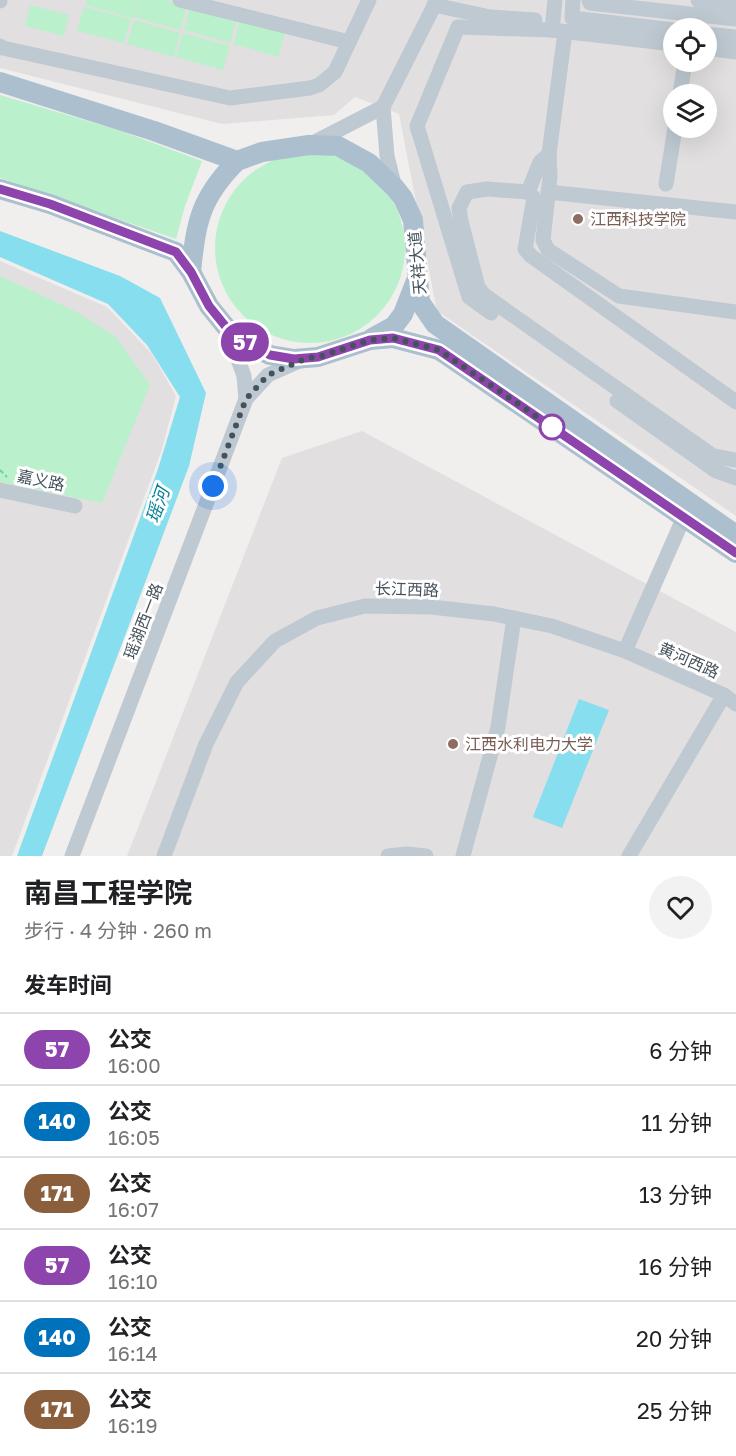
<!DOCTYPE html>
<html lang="zh">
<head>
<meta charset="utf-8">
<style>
	:root { --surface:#fff; --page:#f2f2f2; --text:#202124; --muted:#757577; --line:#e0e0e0 }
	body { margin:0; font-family:"Golos Text","Noto Sans SC",sans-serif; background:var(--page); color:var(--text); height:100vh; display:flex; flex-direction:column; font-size:22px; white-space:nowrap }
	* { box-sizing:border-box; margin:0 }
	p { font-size:20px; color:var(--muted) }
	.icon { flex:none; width:33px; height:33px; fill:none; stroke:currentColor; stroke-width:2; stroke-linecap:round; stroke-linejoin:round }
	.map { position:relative; height:856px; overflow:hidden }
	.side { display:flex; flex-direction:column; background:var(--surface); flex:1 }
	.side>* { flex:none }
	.badge { padding:0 12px; border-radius:20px; font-size:21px; line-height:39px }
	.buttons { position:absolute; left:663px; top:18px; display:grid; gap:12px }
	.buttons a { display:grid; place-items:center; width:54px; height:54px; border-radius:50%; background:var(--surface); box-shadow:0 6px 24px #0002; font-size:30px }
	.you { position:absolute; width:30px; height:30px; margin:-15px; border:4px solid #fff; border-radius:50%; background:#1a73e8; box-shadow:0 0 0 9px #1a73e833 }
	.map>.badge { position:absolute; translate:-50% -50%; box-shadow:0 0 0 3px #fff }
	h2 { padding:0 24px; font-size:22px; line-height:54px }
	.round { display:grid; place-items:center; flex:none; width:63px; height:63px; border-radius:32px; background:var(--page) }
	.overview { display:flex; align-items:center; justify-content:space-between; height:102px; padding:0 24px }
	h1 { font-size:28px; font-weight:700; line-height:45px }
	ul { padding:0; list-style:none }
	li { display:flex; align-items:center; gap:18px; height:72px; padding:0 24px; border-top:2px solid var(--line) }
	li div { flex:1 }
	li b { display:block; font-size:22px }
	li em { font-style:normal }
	li .badge { min-width:66px; font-weight:700; text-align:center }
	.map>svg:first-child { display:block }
	.education { fill:#e2dfe0; fill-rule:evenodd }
	.green { fill:#baf0cc }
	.water { fill:#86deef }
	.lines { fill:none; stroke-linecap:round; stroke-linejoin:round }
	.path { stroke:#71cf9c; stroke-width:2; stroke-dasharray:4.5 3; stroke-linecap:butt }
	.minor { stroke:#bec9d1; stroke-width:15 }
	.major { stroke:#acbfce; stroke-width:20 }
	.line-casing { stroke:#fff; stroke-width:14 }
	.line { stroke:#8e44ad; stroke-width:9 }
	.walk { stroke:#45525c; stroke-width:6; stroke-dasharray:0 10.8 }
	.education-dot { fill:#8d6e63; stroke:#fff; stroke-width:2 }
	.stop-dot { fill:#fff; stroke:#8e44ad; stroke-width:3 }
	.labels { text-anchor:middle; stroke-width:6; stroke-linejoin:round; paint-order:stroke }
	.education-label { font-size:16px; fill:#785e54; stroke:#fff; text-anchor:start }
	.street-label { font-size:16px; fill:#45525c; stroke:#fff }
	.water-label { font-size:18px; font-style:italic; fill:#088096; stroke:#fff }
</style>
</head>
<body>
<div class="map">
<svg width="736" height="856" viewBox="0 0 736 856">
	<rect width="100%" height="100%" fill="#f1eeee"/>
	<g class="education">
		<path d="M0,0h736v516l-299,-205 -38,-197 -44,-17 -21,18 -112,9 -222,-56zM674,28h32v34h-32zM674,94h32v34h-32z"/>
		<path d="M0,261l107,46 45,47 24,42 -14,53 -150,407h-12z"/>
		<path d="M362,431l374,201v224h-609l155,-398z"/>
	</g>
	<g class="green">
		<path d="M87,0h50l-5,18 -47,-13z"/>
		<path d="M138,0h26l23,6 -7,24 -47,-13z"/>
		<path d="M30,5l39,10 -5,21 -39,-10z"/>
		<path d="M190,6l47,13 -7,24 -46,-13z"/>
		<path d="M84,7l47,12 -7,24 -47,-12z"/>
		<path d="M240,19l45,13 -7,25 -44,-13z"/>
		<path d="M134,20l46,13 -6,24 -47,-13z"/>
		<path d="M183,33l47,13 -7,24 -47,-13z"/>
		<path d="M0,95l118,35 84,31 -17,45 -9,33 -176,-61z"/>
		<circle cx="310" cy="248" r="95"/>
		<path d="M0,276l75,35 41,26 34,48 -48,118 -102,-21z"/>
	</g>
	<g class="water">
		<path d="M0,231l120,45 40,22 46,95 -17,73 -147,390h-25l141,-387 22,-72 -33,-52 -39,-41 -108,-47z"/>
		<path d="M579,699l30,11 -47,118 -29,-11z"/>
	</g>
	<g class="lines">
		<path class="path" d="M0,470l7,7"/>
		<g class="minor">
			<path d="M180,0l169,42"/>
			<path d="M555,0l-3,30 122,14"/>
			<path d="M573,0l-1,18 102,12"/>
			<path d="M589,0l1,3 146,16"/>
			<path d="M698,0l38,4"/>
			<path d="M0,1v-1"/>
			<path d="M434,5l56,12 45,3"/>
			<path d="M706,34l30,3"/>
			<path d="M0,46l3,2 227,50 80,-10 9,-3 16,-13 34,-72"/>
			<path d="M706,48l30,4"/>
			<path d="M680,94l5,-32"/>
			<path d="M311,144l72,-37"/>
			<path d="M549,154l1,23 -7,63 5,10 71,46 117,16"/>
			<path d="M666,184l9,-56"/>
			<path d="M395,188l-8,-32 -4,-49 54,-107"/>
			<path d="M528,192l12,-30 9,-8 16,-122"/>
			<path d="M548,192l188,20"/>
			<path d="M491,313l-22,-16 -52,-171 41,-99 94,3"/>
			<path d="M227,329l17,47 2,23 22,-24 36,-16"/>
			<path d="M617,401l99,70 20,7"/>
			<path d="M736,402l-205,-146 -6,-7 9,-51 -6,-6 -41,-3 -20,3 -8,16 2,13 17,66 6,8 229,161 23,4"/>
			<path d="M0,490l75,16"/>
			<path d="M625,651l99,44 12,9"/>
			<path d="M72,856l174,-457"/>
			<path d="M164,856l42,-112 31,-62 38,-41 42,-23 48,-12 66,1 63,7 58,12 73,25 62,-141"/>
			<path d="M388,856l19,-2 19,2"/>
			<path d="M463,856l35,-129 16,-109"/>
			<path d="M629,856l95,-161"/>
		</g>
		<g class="major">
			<path d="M0,82l154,49 83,30 25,-9 47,-7 29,1 31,17 26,25 8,10 10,22 7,82 15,22 301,211"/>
			<path d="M0,189l50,15 126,48 15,20 18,34 17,21 13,12 31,16 24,4 24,-2 52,-17 23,-2 46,12 297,203"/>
			<path d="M191,272c5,-50 9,-74 46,-111"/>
			<path d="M372,338l22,-12 9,-12 13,-33"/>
		</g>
	</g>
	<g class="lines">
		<g class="line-casing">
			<path id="line" d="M0,189l50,15 126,48 15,20 18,34 17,21 13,12 31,16 24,4 24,-2 52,-17 23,-2 46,12 297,203"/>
		</g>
		<use href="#line" class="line"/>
		<path class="walk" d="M213,486l33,-87 22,-24 39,-17 11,-1 52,-17 23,-2 46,12 113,77"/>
	</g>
	<g class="education-dot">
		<circle cx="578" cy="219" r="6"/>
		<circle cx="453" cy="744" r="6"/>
	</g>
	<circle class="stop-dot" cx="552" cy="427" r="12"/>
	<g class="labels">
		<g class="education-label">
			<text x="590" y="225">江西科技学院</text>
			<text x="465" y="750">江西水利电力大学</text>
		</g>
		<g class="street-label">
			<text transform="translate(417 263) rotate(-95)" y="6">天祥大道</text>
			<text transform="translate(41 480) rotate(12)" y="6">嘉义路</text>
			<text transform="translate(407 589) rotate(2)" y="6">长江西路</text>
			<text transform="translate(143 621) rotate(-69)" y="6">瑶湖西一路</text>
			<text transform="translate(689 660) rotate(24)" y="6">黄河西路</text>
		</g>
		<g class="water-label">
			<text transform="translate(158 505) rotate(-71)" y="6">瑶河</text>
		</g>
	</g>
</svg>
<div class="buttons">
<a><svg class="icon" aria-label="locate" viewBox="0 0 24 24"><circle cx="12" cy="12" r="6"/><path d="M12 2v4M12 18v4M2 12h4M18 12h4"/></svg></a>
<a><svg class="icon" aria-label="layers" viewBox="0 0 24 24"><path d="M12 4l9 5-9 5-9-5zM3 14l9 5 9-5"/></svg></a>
</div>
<div class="you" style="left:213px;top:486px"></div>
<b class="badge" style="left:245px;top:342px;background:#8e44ad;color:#fff">57</b>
</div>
<section class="side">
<div class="overview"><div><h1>南昌工程学院</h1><p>步行 · 4 分钟 · 260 m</p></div><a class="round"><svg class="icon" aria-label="heart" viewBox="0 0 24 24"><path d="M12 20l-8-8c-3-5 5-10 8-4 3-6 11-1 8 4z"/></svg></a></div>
<h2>发车时间</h2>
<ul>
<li><span class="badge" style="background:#8e44ad;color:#fff">57</span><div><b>公交</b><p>16:00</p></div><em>6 分钟</em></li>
<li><span class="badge" style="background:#0072bc;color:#fff">140</span><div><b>公交</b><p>16:05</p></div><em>11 分钟</em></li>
<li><span class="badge" style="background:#8b5e3c;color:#fff">171</span><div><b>公交</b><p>16:07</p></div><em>13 分钟</em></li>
<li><span class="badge" style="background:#8e44ad;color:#fff">57</span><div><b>公交</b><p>16:10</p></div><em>16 分钟</em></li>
<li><span class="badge" style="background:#0072bc;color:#fff">140</span><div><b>公交</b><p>16:14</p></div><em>20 分钟</em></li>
<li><span class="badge" style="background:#8b5e3c;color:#fff">171</span><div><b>公交</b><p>16:19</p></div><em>25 分钟</em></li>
</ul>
</section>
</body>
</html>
